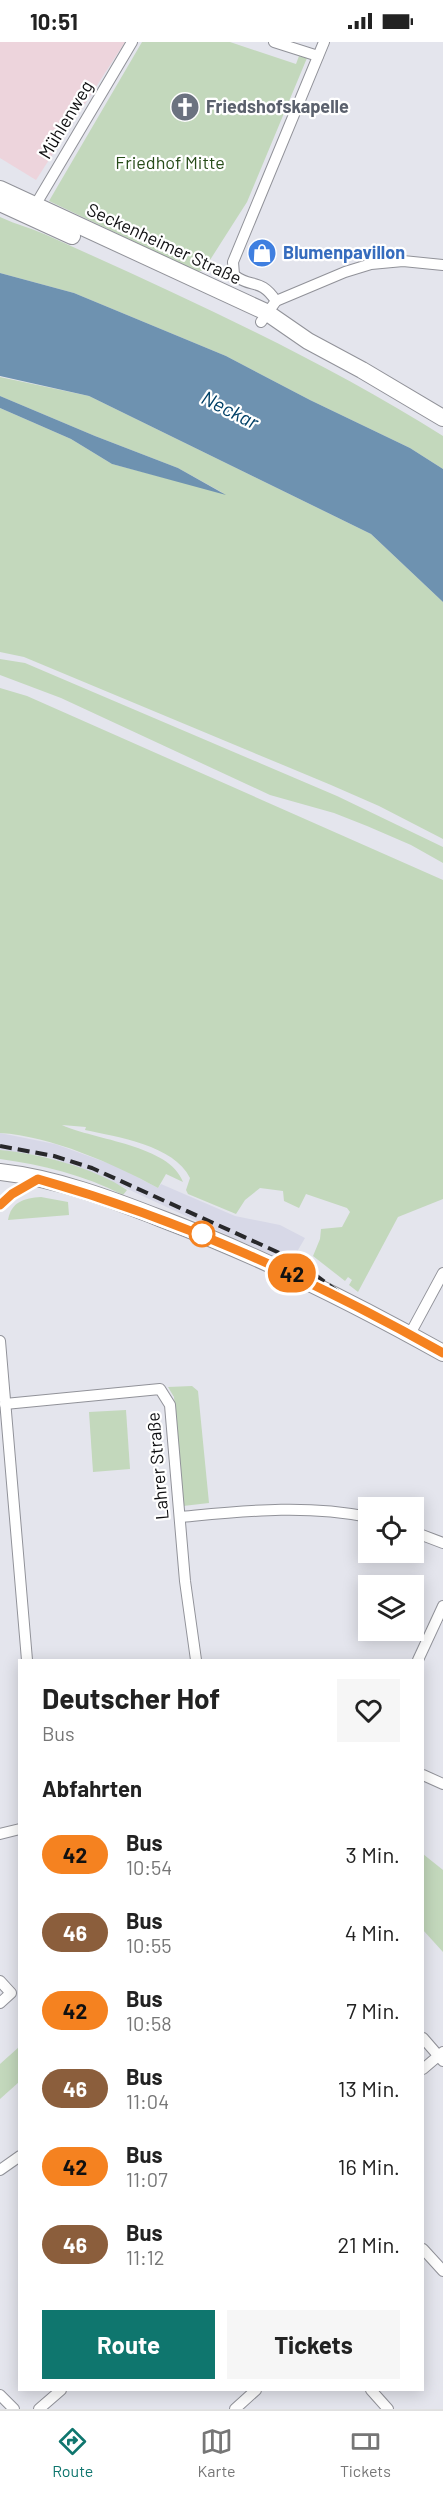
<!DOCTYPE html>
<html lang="de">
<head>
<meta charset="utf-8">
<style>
	:root { --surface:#fff; --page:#f6f6f6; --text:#222; --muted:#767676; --line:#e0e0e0; --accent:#0f766e }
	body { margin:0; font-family:Barlow,sans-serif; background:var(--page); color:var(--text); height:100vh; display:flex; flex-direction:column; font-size:22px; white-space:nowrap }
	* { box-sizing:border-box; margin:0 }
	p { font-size:20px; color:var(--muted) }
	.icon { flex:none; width:33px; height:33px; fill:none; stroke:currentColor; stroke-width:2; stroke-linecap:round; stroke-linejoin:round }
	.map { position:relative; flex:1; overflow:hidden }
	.details { position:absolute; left:18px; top:1617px; width:406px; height:732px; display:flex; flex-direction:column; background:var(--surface); border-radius:0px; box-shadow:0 3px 15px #0003 }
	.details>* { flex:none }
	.badge { padding:0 12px; border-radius:20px; font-size:21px; line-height:39px }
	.buttons { position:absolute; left:358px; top:1455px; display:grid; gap:12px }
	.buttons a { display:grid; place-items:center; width:66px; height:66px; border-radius:0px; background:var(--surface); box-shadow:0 3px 15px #0003; font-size:30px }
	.map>.badge { position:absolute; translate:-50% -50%; box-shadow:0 0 0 3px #fff }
	h2 { padding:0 24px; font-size:22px; line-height:54px }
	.round { display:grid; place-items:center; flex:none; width:63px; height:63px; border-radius:0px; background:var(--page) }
	.headline { display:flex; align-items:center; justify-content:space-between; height:102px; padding:0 24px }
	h1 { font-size:28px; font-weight:700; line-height:45px }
	.cta { display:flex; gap:12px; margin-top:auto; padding:12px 24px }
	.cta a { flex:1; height:69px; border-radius:0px; background:var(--accent); color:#fff; font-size:24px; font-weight:700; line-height:69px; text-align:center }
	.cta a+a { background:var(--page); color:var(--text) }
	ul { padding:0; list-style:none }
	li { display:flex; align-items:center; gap:18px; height:78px; padding:0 24px }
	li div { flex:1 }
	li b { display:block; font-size:22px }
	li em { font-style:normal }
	li .badge { min-width:66px; font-weight:700; text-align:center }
	.status { display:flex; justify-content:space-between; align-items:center; height:42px; padding:0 30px; background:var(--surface); direction:ltr }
	.status svg { height:16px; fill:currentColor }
	.tabs { display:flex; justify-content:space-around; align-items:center; height:84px; border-top:2px solid var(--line); background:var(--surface); font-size:16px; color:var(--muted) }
	.tabs a { display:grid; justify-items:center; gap:3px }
	.tabs .current { color:var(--accent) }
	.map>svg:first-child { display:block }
	.commercial { fill:#edd4dc }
	.built { fill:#d7d8e7 }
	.green { fill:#c3d8bc }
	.water { fill:#6e92b0 }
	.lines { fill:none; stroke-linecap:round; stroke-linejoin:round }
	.street-casing { stroke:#919299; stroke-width:12 }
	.secondary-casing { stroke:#919299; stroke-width:18 }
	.street { stroke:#fff; stroke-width:10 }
	.secondary { stroke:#fff; stroke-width:16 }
	.rail { stroke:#28282b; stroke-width:4; stroke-dasharray:12 6; stroke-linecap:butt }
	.line-casing { stroke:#fff; stroke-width:14 }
	.line { stroke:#f58220; stroke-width:9 }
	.stop-dot { fill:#fff; stroke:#f58220; stroke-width:3 }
	.labels { text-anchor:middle; stroke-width:4.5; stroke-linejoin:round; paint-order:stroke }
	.worship-label { font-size:18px; font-weight:bold; fill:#5b616d; stroke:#fff; text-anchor:start }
	.street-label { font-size:18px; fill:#0f0f11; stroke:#fff }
	.park-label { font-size:18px; fill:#274c19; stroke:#fff }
	.shop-label { font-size:18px; font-weight:bold; fill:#366cbe; stroke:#fff; text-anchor:start }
	.water-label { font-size:20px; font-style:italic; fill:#004067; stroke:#fff }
</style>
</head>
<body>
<div class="status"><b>10:51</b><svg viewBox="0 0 49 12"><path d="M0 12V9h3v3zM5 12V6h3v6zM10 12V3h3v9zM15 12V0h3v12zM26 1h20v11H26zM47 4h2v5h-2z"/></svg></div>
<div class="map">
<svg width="443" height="2367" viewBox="0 0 443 2367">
	<rect width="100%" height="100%" fill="#e4e5ed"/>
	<path class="commercial" d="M0,0h125l-89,138 -36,-22z"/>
	<path class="built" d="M0,1091l55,11 61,22 42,22 3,-4 74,32 45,9 25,13 -15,26 -169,-78 -73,-29 -48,-7z"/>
	<g class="green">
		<path d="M142,0h88l66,22 3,-8 8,2 -60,144 -44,69h-7l-147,-70z"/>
		<path d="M0,175c17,8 35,12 51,20 133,60 268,121 392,199v33l-33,-21 -100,-48 -84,-44 -152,-63 -74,-20z"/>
		<path d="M0,335l89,19 282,138 72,68v237l-64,-33 -48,-21 -307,-128 -24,-5v-244l71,31 41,25 111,29 -45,-25 -83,-32 -95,-40z"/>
		<path d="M0,617l25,4 312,133 106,51v16l-32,-18 -44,-19 -33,-13 -64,-18 -209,-97 -61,-23z"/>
		<path d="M0,646l27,8 416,184v319l-45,18 -40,75 -9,-7 3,-5 -4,-3 -3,4 -32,-25 7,-17 1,-10 21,-2 8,-15 -3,-4 -41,-14 -7,14 -15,-7 -1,-10 -23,-3 -15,12 -9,14 -48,-20 -2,-4 4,-12c-16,-33 -73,-41 -105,-48l1,-3 -24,-2c32,15 108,20 121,57l-17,-8 -8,14c-44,-24 -107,-52 -158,-55z"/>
		<path d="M0,1108c38,3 95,18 127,40l-4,5c-39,-20 -80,-30 -123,-36z"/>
		<path d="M41,1155l27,5 1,13 -61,5c3,-18 16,-22 33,-23z"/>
		<path d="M192,1344l6,5 11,112 -26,3 -9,-109 -6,-10z"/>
		<path d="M126,1368l4,59 -37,3 -4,-60z"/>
		<path d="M423,1812l20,16v82l-20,-22z"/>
		<path d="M19,2005v35l-19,17v-35z"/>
	</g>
	<g class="water">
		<path d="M0,231l74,20 152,63 84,44 100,48 33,21v133l-72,-68 -282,-138 -89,-20z"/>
		<path d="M0,354l95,40 83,32 48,27 -114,-31 -41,-25 -71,-31z"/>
	</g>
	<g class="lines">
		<g class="street-casing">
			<g id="street">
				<path d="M274,0l44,14"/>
				<path d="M33,167l99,-167"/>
				<path d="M276,259c-16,-24 -25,-12 -42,-26l-1,-13 91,-220"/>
				<path d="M261,280l15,-21 69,-29 26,-8 32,-3 40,4"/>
				<path d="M0,1163l12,-11 26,-15"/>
				<path d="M410,1292l33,-61"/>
				<path d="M0,1299l27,319"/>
				<path d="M5,1362l155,-15 10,16 15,176 11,79"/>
				<path d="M180,1475c65,-6 124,-13 189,0"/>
				<path d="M414,1490l29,11"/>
				<path d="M418,1618l25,-54"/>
				<path d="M423,1733l20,9"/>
				<path d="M0,1792l20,-5"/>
				<path d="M0,1939l11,12 -11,10"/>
				<path d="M423,1996l20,23"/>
				<path d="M423,2027l20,-17"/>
				<path d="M0,2128l20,-14"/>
				<path d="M423,2207l20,22"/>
				<path d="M371,2348l17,19"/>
				<path d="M0,2353l14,14"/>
				<path d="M39,2367l22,-19"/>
				<path d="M235,2367l21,-19"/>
			</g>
		</g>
		<g class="secondary-casing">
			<g id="secondary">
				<path d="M0,147l266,123 42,29 54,29 81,48"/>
				<path d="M0,161l72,33"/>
				<path d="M0,1130c55,6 111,27 162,47 98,37 190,83 281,134"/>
			</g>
		</g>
		<use href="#street" class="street"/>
		<use href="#secondary" class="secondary"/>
		<path class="rail" d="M0,1104l54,10 38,12 203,92 76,56 72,40"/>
	</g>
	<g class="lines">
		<g class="line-casing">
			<path id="line" d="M0,1163l12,-11 26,-15c144,41 274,100 405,174"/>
		</g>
		<use href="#line" class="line"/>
	</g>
	<defs>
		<g id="church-disc" transform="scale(1.5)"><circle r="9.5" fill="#6b7280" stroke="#fff"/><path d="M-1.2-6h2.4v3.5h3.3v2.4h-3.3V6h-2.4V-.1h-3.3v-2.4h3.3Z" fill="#fff"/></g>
		<g id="shop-disc" transform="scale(1.5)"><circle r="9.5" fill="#3f7fe0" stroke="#fff"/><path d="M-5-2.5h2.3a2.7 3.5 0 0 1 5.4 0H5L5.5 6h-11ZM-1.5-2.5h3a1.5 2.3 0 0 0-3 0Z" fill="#fff"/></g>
	</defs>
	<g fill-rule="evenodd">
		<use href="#church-disc" x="185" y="65"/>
		<use href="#shop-disc" x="262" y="211"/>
	</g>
	<circle class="stop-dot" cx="202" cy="1192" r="12"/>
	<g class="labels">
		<g class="worship-label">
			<text x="206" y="71">Friedshofskapelle</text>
		</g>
		<g class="street-label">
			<text transform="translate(66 78) rotate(-59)" y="6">Mühlenweg</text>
			<text transform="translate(164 202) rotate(25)" y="6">Seckenheimer Straße</text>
			<text transform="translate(158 1424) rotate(-95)" y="6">Lahrer Straße</text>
		</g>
		<g class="park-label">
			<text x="170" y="127">Friedhof Mitte</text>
		</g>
		<g class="shop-label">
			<text x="283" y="217">Blumenpavillon</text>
		</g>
		<g class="water-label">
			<text transform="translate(230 368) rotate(27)" y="7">Neckar</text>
		</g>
	</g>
</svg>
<div class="buttons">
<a><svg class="icon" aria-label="locate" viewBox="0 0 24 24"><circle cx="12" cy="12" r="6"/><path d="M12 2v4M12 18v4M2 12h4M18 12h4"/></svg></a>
<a><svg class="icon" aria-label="layers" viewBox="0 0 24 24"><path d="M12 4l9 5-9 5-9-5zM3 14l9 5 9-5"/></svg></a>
</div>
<b class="badge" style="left:292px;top:1231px;background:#f58220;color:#111">42</b>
<section class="details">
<div class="headline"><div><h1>Deutscher Hof</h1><p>Bus</p></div><a class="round"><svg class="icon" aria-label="heart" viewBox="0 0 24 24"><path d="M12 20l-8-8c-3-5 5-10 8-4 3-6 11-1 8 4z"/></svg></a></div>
<h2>Abfahrten</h2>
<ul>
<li><span class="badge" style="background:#f58220;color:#111">42</span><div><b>Bus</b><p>10:54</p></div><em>3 Min.</em></li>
<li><span class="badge" style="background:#8b5e3c;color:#fff">46</span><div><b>Bus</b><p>10:55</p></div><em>4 Min.</em></li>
<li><span class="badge" style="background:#f58220;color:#111">42</span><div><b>Bus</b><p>10:58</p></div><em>7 Min.</em></li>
<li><span class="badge" style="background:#8b5e3c;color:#fff">46</span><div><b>Bus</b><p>11:04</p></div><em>13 Min.</em></li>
<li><span class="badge" style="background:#f58220;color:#111">42</span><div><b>Bus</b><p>11:07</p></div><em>16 Min.</em></li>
<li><span class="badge" style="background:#8b5e3c;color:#fff">46</span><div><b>Bus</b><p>11:12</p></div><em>21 Min.</em></li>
</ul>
<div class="cta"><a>Route</a><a>Tickets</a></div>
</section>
</div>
<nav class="tabs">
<a class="current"><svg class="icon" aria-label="directions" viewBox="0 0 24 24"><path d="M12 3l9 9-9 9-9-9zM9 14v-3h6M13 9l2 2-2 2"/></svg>Route</a>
<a><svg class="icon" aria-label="map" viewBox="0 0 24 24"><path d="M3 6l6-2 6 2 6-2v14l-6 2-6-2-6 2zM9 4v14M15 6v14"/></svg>Karte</a>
<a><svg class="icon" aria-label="tickets" viewBox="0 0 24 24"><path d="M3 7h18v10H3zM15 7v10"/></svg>Tickets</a>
</nav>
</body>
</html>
